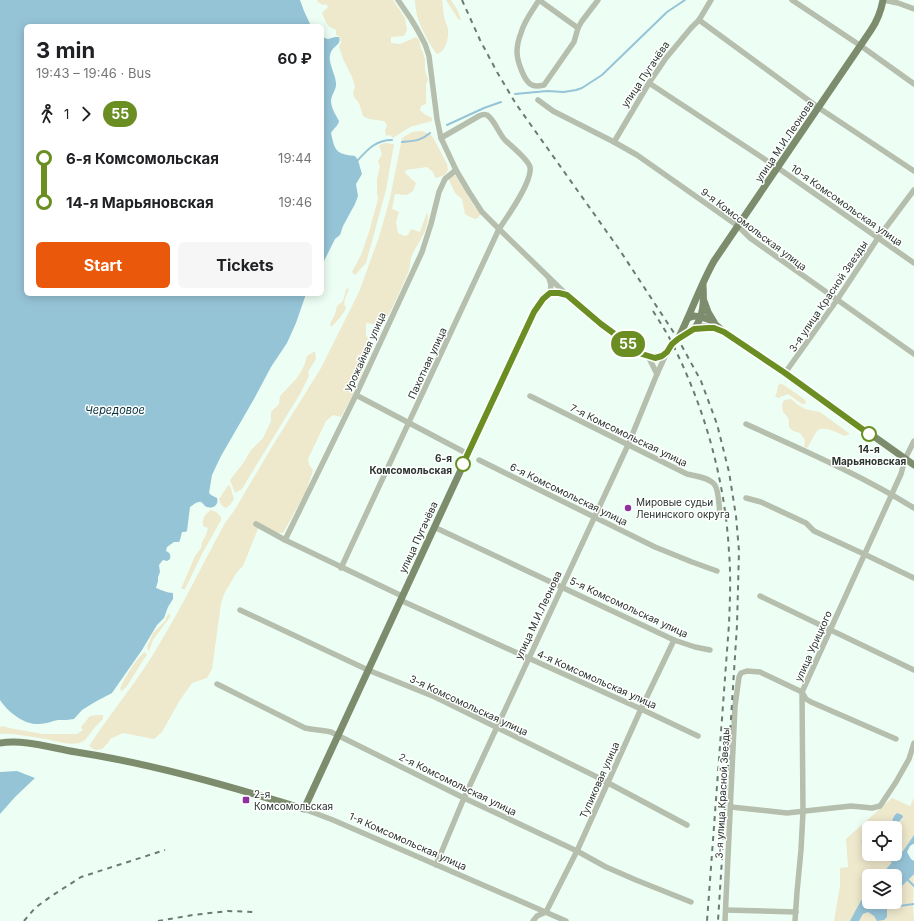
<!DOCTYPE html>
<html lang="en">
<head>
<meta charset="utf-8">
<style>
	:root { --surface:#fff; --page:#f6f6f6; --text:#202124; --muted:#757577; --accent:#ea580c }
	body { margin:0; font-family:Inter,sans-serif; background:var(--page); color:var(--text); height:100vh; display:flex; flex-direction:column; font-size:15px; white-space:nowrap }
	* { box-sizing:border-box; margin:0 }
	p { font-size:13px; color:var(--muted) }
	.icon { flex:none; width:22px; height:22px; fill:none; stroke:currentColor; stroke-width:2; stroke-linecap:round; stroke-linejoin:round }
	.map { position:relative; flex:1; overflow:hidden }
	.drawer { position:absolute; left:24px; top:24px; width:300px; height:272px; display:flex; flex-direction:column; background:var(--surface); border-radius:6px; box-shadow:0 2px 10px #0003 }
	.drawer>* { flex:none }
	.badge { padding:0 8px; border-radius:13px; font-size:14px; line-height:26px }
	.controls { position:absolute; left:862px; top:821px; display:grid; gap:8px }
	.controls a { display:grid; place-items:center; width:40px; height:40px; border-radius:6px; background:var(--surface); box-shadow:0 2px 10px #0003; font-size:20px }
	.map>.badge { position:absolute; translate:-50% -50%; box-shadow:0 0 0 2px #fff }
	.legs { display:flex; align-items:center; gap:6px; height:44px; padding:0 12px; font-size:13px }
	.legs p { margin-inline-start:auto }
	.overview { display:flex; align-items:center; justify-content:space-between; height:68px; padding:0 12px }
	h1 { font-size:22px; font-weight:700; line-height:30px }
	.button { display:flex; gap:8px; margin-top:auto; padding:8px 12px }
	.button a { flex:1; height:46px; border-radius:6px; background:var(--accent); color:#fff; font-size:16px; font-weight:700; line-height:46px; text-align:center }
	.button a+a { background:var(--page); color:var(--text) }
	ul { padding:0 12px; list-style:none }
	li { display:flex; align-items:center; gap:14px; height:44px; font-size:15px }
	li i { display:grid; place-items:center; width:6px; height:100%; margin:0 5px; background:currentColor }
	li i::after { content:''; width:10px; height:10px; margin:-5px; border:3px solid; border-radius:50%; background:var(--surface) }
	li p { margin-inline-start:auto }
	li:first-child i { background:linear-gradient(#0000 50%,currentColor 0) }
	li:last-child i { background:linear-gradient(currentColor 50%,#0000 0) }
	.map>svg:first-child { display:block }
	.green { fill:#eee8cc; fill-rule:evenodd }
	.water { fill:#96c4d7 }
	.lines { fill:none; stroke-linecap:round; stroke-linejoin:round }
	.stream { stroke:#96c4d7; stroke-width:2 }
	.minor { stroke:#b6bead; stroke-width:5.5 }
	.major { stroke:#7e8c6e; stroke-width:7 }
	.rail { stroke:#6c7a72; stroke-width:2; stroke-dasharray:5 5; stroke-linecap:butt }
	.line-1-casing { stroke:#fff; stroke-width:9 }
	.line-1 { stroke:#6b8e23; stroke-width:6 }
	.stop-1-dot { fill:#fff; stroke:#6b8e23; stroke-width:2 }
	.poi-dot { fill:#8e339d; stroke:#fff; stroke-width:1.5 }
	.labels { text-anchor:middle; stroke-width:3; stroke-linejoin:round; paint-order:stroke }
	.street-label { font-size:10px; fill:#29342e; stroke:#fff }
	.stop-label { font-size:10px; font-weight:bold; fill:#29342e; stroke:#fff }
	.poi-label { font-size:10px; fill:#29342e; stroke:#fff; text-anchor:start }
	.water-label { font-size:11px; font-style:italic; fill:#04303e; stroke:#fff }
</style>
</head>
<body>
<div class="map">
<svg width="914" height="921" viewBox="0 0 914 921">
	<rect width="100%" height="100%" fill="#edfff4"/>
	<g class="green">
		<path d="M317,0h76l12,18 2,12 -3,6 -13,1v6l9,1 16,-7 3,3 2,9 2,3 2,8v10l3,10 -2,4v20l-5,2 -1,4 4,4 8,4v3l-22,6 -17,11 -3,-3 -4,1 -1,-5 2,-6 -3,-4 -15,-2 -6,-3 -4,-13 -5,-6 -1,-4 2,-6 -3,-10 -9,-18 -4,-12 2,-5 -2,-6 -3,-1v-5c-10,-4 -10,-8 -14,-17l6,-6 -2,-3 -3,1 -5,-3z"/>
		<path d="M415,0h27c1,5 1,11 2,16 1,5 3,9 4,13 1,8 -2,23 -11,25l-2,-2c-10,-16 -20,-33 -20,-52z"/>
		<path d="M446,0h5l7,11 3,9 -3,-1z"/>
		<path d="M422,131l9,4 3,4 13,25 1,6 -3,5 -9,3 -1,-1 -2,-5 -6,-5 -21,3 -1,3 11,10 -3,8 -6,4 -12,-1 -3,15 7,3 -3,10 2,11 6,3 4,-1 3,-6 9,3 7,-20c5,16 -11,32 -16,46 -1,5 -1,10 -3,15 -4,9 -18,43 -24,48 -6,5 -11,3 -18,2v12l3,6 2,7 -10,29 -4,5 -3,1 -1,12 -12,22 -8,-2 -7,6 -18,38 1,6 4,5 -7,22 -23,41h-5l-18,-9 -17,42 -6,6 -13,22 -3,10 -9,65 -5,9 -15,5 -12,17 -18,32 -8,7 -31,-6 -13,6 -2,4 -6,6 -7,1 -6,-4c19,-29 41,-56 60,-85 28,-44 51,-92 76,-138l9,-12 39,-66 48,-77 38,-76 20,-55 11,-39 12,-60 10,-6z"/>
		<path d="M385,143l9,1 -8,46 -15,55 -5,18 -11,12 -3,-3 9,-17 8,-23 9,-33 -1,-7v-13l3,-12 -2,-6 4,-7 -3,-9z"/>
		<path d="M453,174l3,2 18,30 7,7 -3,5 -3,1 -7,-3 -3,-2 -3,-15 -7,-6 -6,-13 2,-4z"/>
		<path d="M349,288c-1,7 -8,13 -3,20 -3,7 -9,13 -15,19l-1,-3 5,-10 2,-8 6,-5 3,-12z"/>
		<path d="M315,351l1,8 -8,13 1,4 -9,18 -49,80 -9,15 -7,4 -5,-13 14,-18 7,-12 12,-12 8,-17v-9l8,-8 1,-8 16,-17 4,-6 4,-7 3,-10z"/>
		<path d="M781,384l3,1 20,14 2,3 -1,2h-3l-14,-10 -10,4 -3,-2 2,-4 1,-7z"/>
		<path d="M791,399l7,6 7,4 15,3 30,22 -6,2c-6,-3 -21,-11 -27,-5 -2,2 -7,13 -10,17l-3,-1 1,-7 -5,-7 -7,-2 -4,-4c0,-7 0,-10 -6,-15l-1,-7 2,-5z"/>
		<path d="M229,485l1,1 4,13 -4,6 -4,3c-4,-1 -6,-5 -7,-9l8,-12z"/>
		<path d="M211,510l5,2 5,5v3l-19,34 -17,35h-4l14,-33 6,-8 1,-6 4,-7 2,-7 -5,-2c-1,-8 2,-12 8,-16z"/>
		<path d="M170,613v4l-17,23 -4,11 -1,-1 -1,-3 6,-14 12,-12 2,-5z"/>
		<path d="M145,652l2,3 -3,4 -17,27 -5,5 -2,-2c4,-10 16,-31 25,-37z"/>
		<path d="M97,715h6v4l-7,7 -11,14c-11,8 -28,1 -40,-1 -15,-2 -30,-6 -45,-5v-7l3,-1 6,2 34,6h34l6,-4 -2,-3 9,-11z"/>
		<path d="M892,798l18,8 4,-8v37l-11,16 -8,8 -15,17h-11v13l-7,9 -7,15 -5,8h-16l6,-35v-18l8,-1 -2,-28zM894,816l9,2c-9,11 -8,22 -8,36h-18l-3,1 -2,-1h-3v-3l-7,-5 6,-18c8,-1 15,-2 23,-4z"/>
		<path d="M914,872l-1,35 1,14h-55l4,-7 5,-2 6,4h13v-7l5,-4v-3h3v-11l8,-6 11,-11z"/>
	</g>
	<g class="water">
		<path d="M0,0h300l4,11 7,15h-285v268h280l-10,29 -9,20 -16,24 -17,32 -33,57 -9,19 -3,18 2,2 6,3c2,6 -3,11 -10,9 -4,-1 -4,-6 -8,-5 -3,0 -6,3 -9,5l-3,24 -2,1h-3l-2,8 -1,2h-5l-7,5 -1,4c4,2 5,3 4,8l-3,2 -4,-1 -4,5 1,7 -2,5v4l-2,7c6,2 11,5 17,5v6l-5,8 -4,11 -7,7 -15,25 -30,43 -17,9 -13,8 -8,9c-5,1 -10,1 -16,1 -6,1 -12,4 -19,4 -15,1 -31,-12 -39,-24z"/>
		<path d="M322,37l6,2 7,-2h4c3,9 -7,8 -9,18 -2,10 7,21 6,31 -1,5 -5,10 -5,15 0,7 5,14 8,20 -1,5 -5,7 -8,12 4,18 5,21 24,23l3,4 4,14 -6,10 2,12 -3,8 -12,22 -3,9 -5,4 -13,26z"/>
		<path d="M17,771l18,7 -20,19 -15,17v-42z"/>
		<path d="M897,813l5,2 1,2 -4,5 -4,12v-6h-26l14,-2 8,-2 3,-8z"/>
		<path d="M868,828h1v23l-7,-5c-1,-8 1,-12 6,-18z"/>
		<path d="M914,835v9h-1l-3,2 -3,6 4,7 3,2v13l-11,11 -8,6v-15h-15l15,-17 8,-8z"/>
		<path d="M869,889v13h23v3l-5,4v8l-3,3 -7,1 -3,-5 -6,-4 -5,2 -4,7h-9c6,-11 11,-22 19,-32z"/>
	</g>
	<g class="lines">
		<g class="stream">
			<path d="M515,94l32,-3 17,1 12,-2 6,-2 20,-13 65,-63 18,-12"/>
			<path d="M447,125l37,-17 17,-6"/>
			<path d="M402,142c12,-1 19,-1 28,-9"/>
			<path d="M358,160c10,-11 18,-20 34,-20"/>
			<path d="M887,854l1,3 4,5"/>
			<path d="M908,880l6,6"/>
			<path d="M892,905l7,1 15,-2"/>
		</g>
		<g class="minor">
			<path d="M398,0l13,19 6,10 8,15 4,12 8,63 4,19 15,32 13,22 13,20 17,17 68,66"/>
			<path d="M539,0c-6,10 -15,21 -18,33 -2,5 -4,13 -4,19 0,8 7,30 15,33 4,2 8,1 12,0l30,-43 4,-14 4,-7 16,-21"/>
			<path d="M539,0l39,28"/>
			<path d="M792,0l69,46 53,38"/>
			<path d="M883,0l15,3 16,6"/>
			<path d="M699,20l120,88 95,63"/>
			<path d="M649,83l129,85 136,95"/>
			<path d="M538,100l15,11 61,31 23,13 101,71 12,12 164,116"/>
			<path d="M614,142l35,-59 17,-25 25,-30 8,-8 12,-20"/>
			<path d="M549,278l2,7 -1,8"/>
			<path d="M648,356l9,18"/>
			<path d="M785,373l52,-73 41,-62 36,-48"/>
			<path d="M356,395l112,59"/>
			<path d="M530,396l157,78c8,2 21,3 27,10 5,5 5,23 6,31"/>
			<path d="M746,424c57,26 115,51 168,84"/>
			<path d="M479,460l176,87 37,15 25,9"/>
			<path d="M746,498l15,4 45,21 8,8 50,23 50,24"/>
			<path d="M256,524l29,16 117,56"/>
			<path d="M434,527l240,113 21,7 15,3"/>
			<path d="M285,540l71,-145 66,-143 9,-28 8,-32 6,-13 11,-9"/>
			<path d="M341,568l158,-339c8,-12 34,-48 31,-62 -2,-8 -19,-21 -25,-27 -6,-6 -11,-21 -18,-25 -3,-1 -6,0 -8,1l-38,22"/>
			<path d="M760,596l154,74"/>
			<path d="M400,600l241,109 57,27"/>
			<path d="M240,610l128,60 67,27 162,80 90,48"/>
			<path d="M217,684l88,44c9,2 17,2 26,4l133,66 113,53 29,16 30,13 55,22"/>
			<path d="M731,807l56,6 64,-7 21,2 8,-2 16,-24 13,-23 5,-16"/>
			<path d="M304,809l29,11 233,101"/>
			<path d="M436,865l28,-67 164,-353 29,-71 10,-22"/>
			<path d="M726,910l70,2"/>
			<path d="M533,921l4,-5 9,-4 31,-61 64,-142 33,-69"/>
			<path d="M725,921l10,-215 4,-29 2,-4 6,-2 13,1 42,20 4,7 5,3 85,37"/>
			<path d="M795,921l2,-29 4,-42 2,-38 -1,-120 99,-218 4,-15 9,-18"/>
		</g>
		<g class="major">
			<path d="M704,301l4,11 6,10"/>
			<path d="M688,318l6,-2 7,1 9,3 14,12 61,41 129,92"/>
			<path d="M694,329c10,-13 10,-28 9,-44"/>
			<path d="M678,339c13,-26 22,-53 36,-78l157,-231c6,-9 10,-19 12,-30"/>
			<path d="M0,743c25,-4 51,5 76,9 77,12 153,34 228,57l230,-497 9,-13 7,-6h9l8,2 34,28 35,27c9,6 23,11 32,2 2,-2 3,-6 5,-8 4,-5 14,-12 20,-15 10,-4 22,-1 31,3"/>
		</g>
		<g class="rail">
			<path d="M462,0l18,40 17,32 19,32 103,145 59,90 23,42 16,43 12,48 7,44 3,35 -2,74 -19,296"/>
			<path d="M653,311c7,11 14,22 20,34 32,64 52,135 56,207 2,24 1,48 0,72l-22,297"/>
			<path d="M24,921l11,-13 15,-11 31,-20 84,-27"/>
			<path d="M158,921l35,-6 35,-4 27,1"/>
		</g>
	</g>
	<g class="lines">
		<g class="line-1-casing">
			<path id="line-1" d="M463,464l71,-152 9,-13 7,-6h9l8,2 34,29 41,30 13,4 7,-2 5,-4 5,-8 6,-5 16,-10 14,-1h6l10,4 61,41 84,61"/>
		</g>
		<use href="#line-1" class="line-1"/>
	</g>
	<g class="stop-1-dot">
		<circle cx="869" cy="434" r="7"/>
		<circle cx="463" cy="464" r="7"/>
	</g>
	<g class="poi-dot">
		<circle cx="628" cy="508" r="4"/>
		<rect x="242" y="796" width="8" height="8" rx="2"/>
	</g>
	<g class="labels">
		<g class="street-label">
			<text transform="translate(645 74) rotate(-56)" y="4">улица Пугачёва</text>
			<text transform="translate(784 141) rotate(-56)" y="4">улица М.И.Леонова</text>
			<text transform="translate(847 205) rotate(35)" y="4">10-я Комсомольская улица</text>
			<text transform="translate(754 229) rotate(37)" y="4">9-я Комсомольская улица</text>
			<text transform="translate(828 296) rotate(-56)" y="4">3-я улица Красной Звезды</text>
			<text transform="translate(365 352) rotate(-66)" y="4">Урожайная улица</text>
			<text transform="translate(427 363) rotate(-65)" y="4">Пахотная улица</text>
			<text transform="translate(629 435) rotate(26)" y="4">7-я Комсомольская улица</text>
			<text transform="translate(569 494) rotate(26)" y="4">6-я Комсомольская улица</text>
			<text transform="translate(418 537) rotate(-65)" y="4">улица Пугачёва</text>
			<text transform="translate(629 607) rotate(25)" y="4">5-я Комсомольская улица</text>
			<text transform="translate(538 615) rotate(-65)" y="4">улица М.И.Леонова</text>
			<text transform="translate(813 646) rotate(-66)" y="4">улица Урицкого</text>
			<text transform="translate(597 679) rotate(24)" y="4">4-я Комсомольская улица</text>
			<text transform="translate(469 705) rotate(25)" y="4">3-я Комсомольская улица</text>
			<text transform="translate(599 780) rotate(-66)" y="4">Тупиковая улица</text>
			<text transform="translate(458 784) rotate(26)" y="4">2-я Комсомольская улица</text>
			<text transform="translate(722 793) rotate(-87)" y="4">3-я улица Красной Звезды</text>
			<text transform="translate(408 841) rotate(24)" y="4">1-я Комсомольская улица</text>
		</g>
		<g class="stop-label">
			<text x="869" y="453">14-я<tspan x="869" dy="12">Марьяновская</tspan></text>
			<text x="452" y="462" text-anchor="end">6-я<tspan x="452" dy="12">Комсомольская</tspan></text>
		</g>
		<g class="poi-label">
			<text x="636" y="506">Мировые судьи<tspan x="636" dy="12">Ленинского округа</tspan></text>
			<text x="254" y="798">2-я<tspan x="254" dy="12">Комсомольская</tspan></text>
		</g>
		<g class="water-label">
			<text x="115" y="414">Чередовое</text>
		</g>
	</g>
</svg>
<div class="controls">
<a><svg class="icon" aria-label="locate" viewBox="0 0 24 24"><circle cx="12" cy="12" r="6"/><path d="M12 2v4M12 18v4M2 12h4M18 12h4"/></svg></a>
<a><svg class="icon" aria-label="layers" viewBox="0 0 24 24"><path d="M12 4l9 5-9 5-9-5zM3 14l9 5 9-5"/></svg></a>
</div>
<b class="badge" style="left:628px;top:344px;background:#6b8e23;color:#fff">55</b>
<section class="drawer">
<div class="overview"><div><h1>3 min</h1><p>19:43 – 19:46 · Bus</p></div><b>60 ₽</b></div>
<div class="legs"><svg class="icon" aria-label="walk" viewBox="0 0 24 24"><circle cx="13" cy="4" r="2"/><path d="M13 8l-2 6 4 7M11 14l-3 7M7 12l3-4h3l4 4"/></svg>1<svg class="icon" aria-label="forward" viewBox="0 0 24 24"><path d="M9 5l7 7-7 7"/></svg><b class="badge" style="background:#6b8e23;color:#fff">55</b></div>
<ul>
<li><i style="color:#6b8e23"></i><b>6-я Комсомольская</b><p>19:44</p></li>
<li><i style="color:#6b8e23"></i><b>14-я Марьяновская</b><p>19:46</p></li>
</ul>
<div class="button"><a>Start</a><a>Tickets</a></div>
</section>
</div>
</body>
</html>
